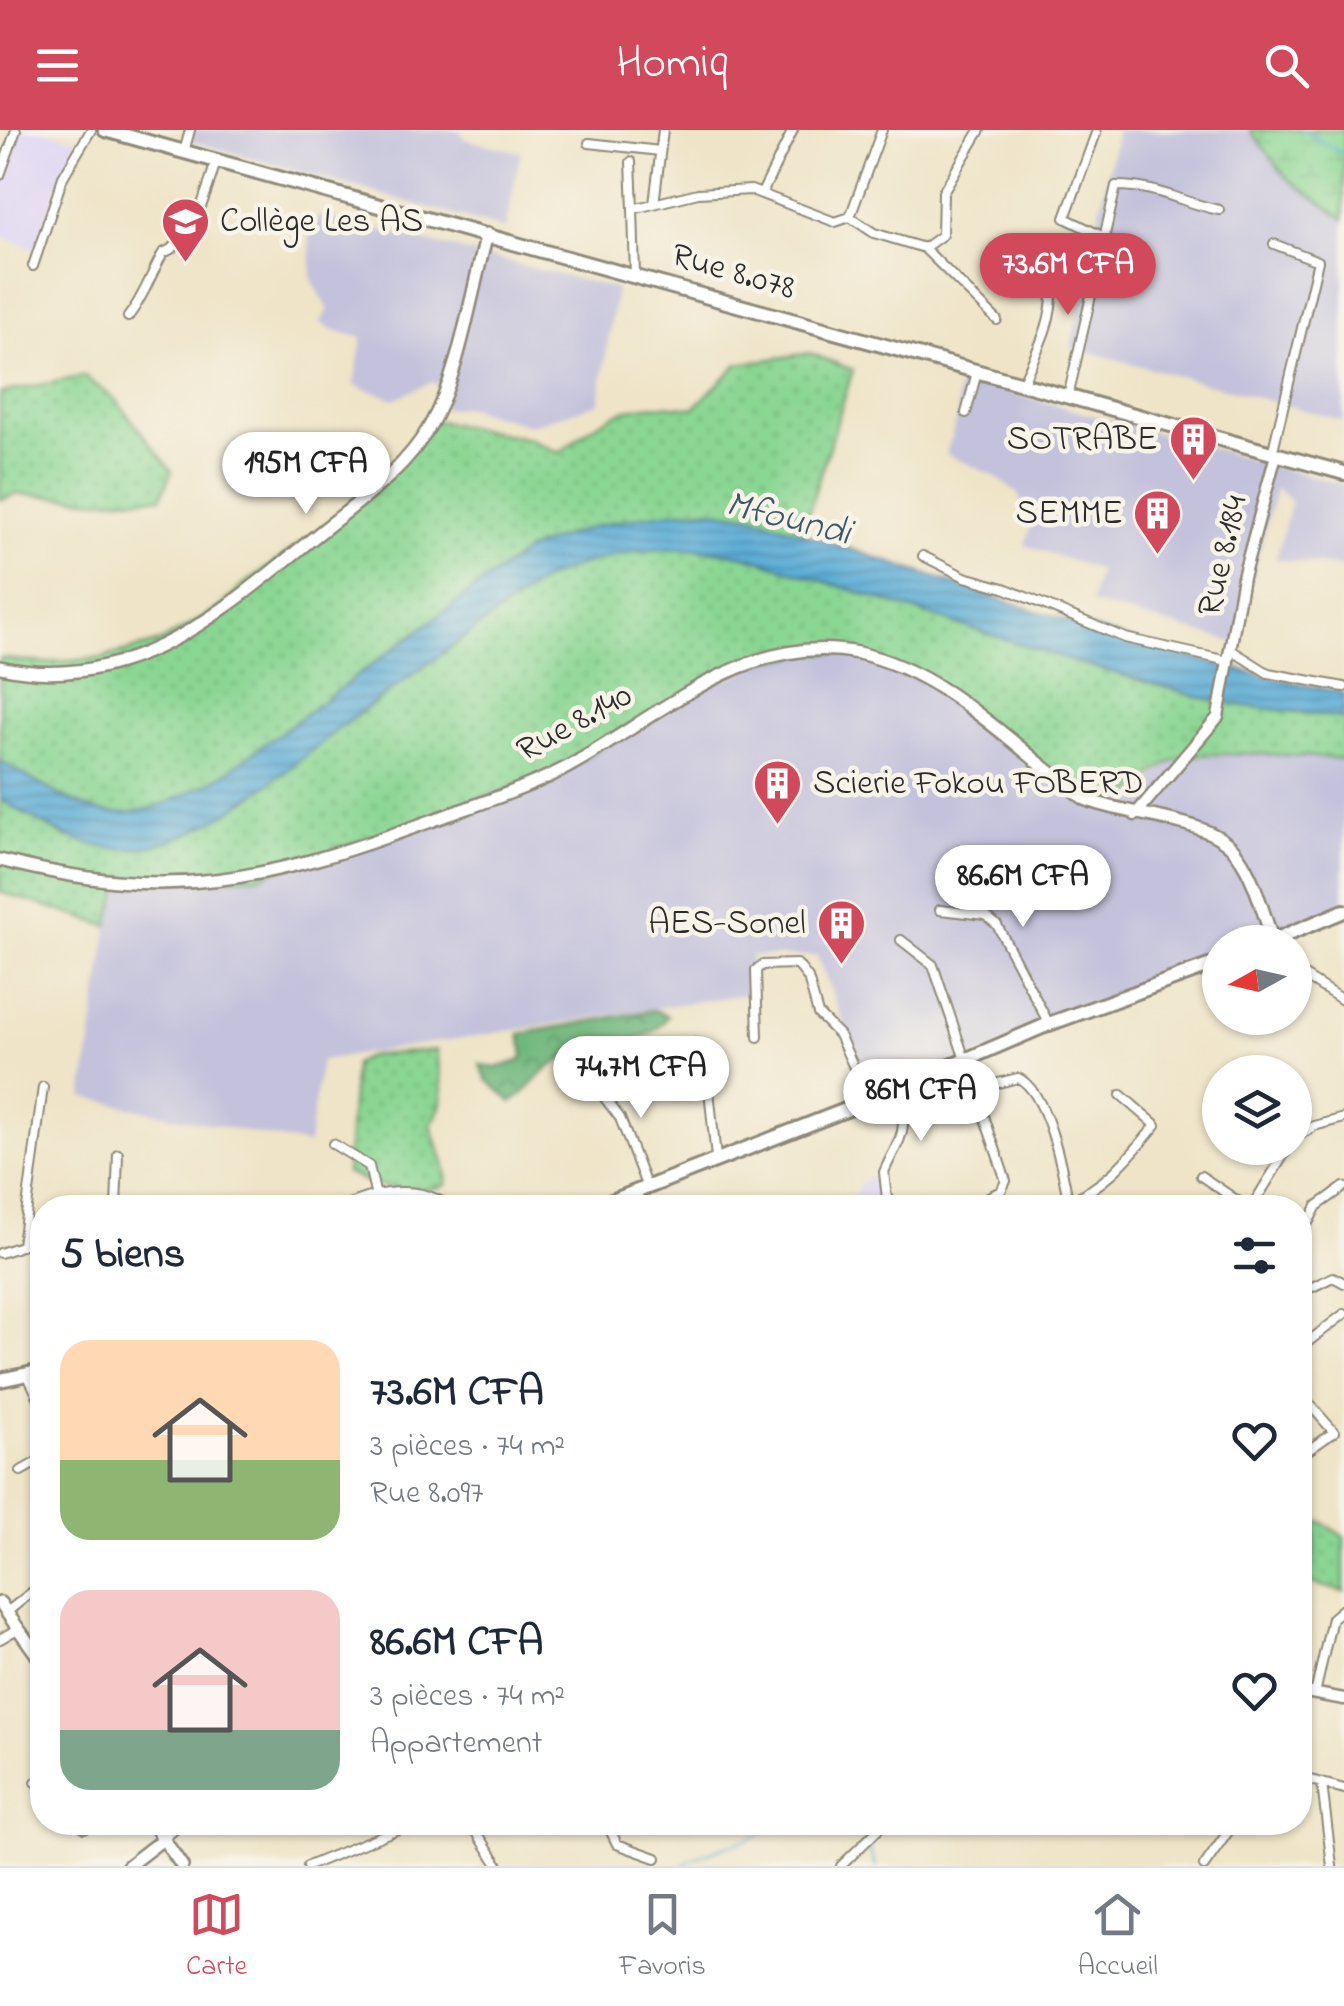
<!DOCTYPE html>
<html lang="fr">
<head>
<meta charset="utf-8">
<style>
  :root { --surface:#fff; --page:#f6f6f7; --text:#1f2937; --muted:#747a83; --line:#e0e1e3; --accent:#d1495b }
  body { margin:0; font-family:"Indie Flower",sans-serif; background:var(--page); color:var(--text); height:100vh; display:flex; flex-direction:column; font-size:38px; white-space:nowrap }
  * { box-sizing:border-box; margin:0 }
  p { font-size:32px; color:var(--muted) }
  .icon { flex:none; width:55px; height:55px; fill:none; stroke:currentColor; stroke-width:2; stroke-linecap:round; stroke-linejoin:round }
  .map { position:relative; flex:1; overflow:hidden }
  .details { position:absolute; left:30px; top:1065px; width:1282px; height:640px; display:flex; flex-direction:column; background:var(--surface); border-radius:40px; box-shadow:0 2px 8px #0004 }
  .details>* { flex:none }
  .needle { width:65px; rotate:262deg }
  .fabs { position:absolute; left:1202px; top:795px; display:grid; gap:20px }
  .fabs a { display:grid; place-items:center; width:110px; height:110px; border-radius:50%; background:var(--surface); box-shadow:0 2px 8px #0004; font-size:50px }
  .price { position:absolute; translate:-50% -85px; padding:0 22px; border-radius:35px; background:#fff; color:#222; font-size:32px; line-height:65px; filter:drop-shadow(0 2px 5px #0008) }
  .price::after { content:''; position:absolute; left:50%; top:60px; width:30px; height:22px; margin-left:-15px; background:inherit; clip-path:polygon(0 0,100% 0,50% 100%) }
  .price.current { background:var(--accent); color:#fff }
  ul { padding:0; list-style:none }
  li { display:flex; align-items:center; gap:30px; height:250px; padding:0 30px }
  li span { display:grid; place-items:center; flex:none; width:280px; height:200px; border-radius:30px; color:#555 }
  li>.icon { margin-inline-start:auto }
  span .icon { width:120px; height:120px; fill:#fffc; stroke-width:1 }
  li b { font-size:42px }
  h2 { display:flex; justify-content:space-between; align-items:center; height:120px; padding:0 30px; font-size:42px }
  header { display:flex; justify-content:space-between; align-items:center; height:130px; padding:0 30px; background:var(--accent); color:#fff; font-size:45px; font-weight:600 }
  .tab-bar { display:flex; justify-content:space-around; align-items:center; height:140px; border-top:2px solid var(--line); background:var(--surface); font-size:28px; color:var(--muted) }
  .tab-bar a { display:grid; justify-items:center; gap:5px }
  .tab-bar .current { color:var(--accent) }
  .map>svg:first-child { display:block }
</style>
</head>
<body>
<header><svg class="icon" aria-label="menu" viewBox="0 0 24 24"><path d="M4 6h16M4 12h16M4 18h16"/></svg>Homiq<svg class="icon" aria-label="search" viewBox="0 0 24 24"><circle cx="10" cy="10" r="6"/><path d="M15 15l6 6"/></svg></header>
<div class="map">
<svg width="1344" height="1736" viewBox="0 0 1344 1736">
  <defs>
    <pattern id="grass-dots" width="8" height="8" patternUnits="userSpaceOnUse" patternTransform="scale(2.5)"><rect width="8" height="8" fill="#8ad693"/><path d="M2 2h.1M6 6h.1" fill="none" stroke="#77b87f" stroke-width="1.8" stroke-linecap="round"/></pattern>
    <pattern id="forest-crowns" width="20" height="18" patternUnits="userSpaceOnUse" patternTransform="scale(2.5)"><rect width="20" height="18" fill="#6fb77d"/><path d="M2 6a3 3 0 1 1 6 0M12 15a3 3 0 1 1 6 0" fill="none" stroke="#5b9567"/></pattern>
    <pattern id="wetland-marsh" width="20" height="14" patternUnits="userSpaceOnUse" patternTransform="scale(2.5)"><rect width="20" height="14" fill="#8ad693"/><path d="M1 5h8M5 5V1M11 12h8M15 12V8" fill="none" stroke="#77b87f"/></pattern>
    <pattern id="water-rules" width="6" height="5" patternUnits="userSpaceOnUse" patternTransform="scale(2.5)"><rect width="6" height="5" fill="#5dadd7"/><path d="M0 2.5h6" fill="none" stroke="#4d8daf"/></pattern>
  </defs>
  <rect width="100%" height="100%" fill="#f7f3e8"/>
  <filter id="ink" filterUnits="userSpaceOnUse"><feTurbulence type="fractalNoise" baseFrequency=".01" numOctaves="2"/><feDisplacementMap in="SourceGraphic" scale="20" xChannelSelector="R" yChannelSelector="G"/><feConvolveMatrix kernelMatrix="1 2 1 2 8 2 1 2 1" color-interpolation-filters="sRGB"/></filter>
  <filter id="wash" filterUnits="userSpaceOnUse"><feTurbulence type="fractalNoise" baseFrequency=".0048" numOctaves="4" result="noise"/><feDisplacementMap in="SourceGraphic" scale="40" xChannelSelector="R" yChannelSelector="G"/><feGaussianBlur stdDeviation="2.25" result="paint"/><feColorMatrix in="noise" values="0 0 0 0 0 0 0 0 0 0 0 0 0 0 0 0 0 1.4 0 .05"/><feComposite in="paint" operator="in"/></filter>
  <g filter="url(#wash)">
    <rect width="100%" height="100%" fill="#efe4c7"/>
    <path fill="#ded5f5" d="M 23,0 L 44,0 L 82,11 L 58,54 L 34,119 L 0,106 L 0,58 Z
      M 873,1046 L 883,1077 L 851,1077 L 859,1055 Z"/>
    <path fill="#c3c1db" d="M 186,0 L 460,0 L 464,9 L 521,22 L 505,99 L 184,9 Z
      M 1117,0 L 1250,0 L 1286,47 L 1344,89 L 1344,291 L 1071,217 Z
      M 320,85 L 616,159 L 599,273 L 530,295 L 465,277 L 444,279 L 438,255 L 432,252 L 394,269 L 354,255 L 362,208 L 330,199 L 320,192 L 329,180 L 312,150 L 309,103 Z
      M 962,249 L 1344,355 L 1344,437 L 1276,429 L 1291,371 L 1276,358 L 1250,457 L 1241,514 L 1091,473 L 1098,440 L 1025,415 L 1032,394 L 1017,363 L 994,346 L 946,324 L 958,285 L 957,264 Z
      M 854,522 L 892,534 L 1134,665 L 1175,629 L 1233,624 L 1344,629 L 1344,774 L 1246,812 L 1220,812 L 1220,823 L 874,969 L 817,826 L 751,826 L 752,863 L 321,930 L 308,1015 L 83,967 L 108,796 L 121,753 L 657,579 L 775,527 Z"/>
    <path fill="url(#grass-dots)" stroke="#5a805f" stroke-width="2.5" d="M 810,223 L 853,240 L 802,403 C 705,370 619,381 526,421 L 223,645 C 115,704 102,691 0,631 L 0,528 L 43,533 L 102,528 L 161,512 L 221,477 L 242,456 L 372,361 L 433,290 L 530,309 L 559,323 C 609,283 629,269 694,278 L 738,234 Z
      M 84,246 L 116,270 L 172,341 L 161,367 L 100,370 L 17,364 L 0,370 L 0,263 Z
      M 647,417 L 708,418 L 749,427 L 1072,531 L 1222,573 L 1344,588 L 1344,629 C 1312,627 1197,617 1173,631 C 1129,655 1147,672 1085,669 L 937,555 L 854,522 L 815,523 L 744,534 L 561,640 L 260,746 L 121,753 L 108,796 L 0,762 L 0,669 L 67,708 L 240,671 L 543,450 L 591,429 Z
      M 436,920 C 440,949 450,968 431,994 C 436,1017 448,1031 446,1055 C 410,1066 379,1058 346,1043 L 354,934 L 369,926 Z
      M 1322,1392 L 1344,1407 L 1344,1462 L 1300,1450 L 1300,1436 L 1314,1426 L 1315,1404 L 1310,1393 Z"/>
    <path fill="url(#forest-crowns)" stroke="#4d7154" stroke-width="2.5" d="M 654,880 L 668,886 C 650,918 590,916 560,931 C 539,941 531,960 512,972 L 487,950 L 480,935 L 496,938 L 520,931 L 524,924 L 520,904 Z"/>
    <path fill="url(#wetland-marsh)" stroke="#5a805f" stroke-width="2.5" d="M 1250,0 L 1344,0 L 1344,89 L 1286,47 Z"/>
    <path fill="url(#water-rules)" stroke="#446c81" stroke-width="2.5" d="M 707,379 L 756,387 C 951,453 1142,522 1344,563 L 1344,588 L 1222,573 L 1072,531 L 749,427 C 675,410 612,420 543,450 C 482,495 420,539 358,584 C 298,629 216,708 140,718 C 87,725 44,695 0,669 L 0,631 C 102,691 115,704 223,645 L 526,421 C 587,395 642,383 707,379 Z"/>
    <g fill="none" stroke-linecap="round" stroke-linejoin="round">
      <path stroke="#5dadd7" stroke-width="2.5" d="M 1303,0 L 1344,25
        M 858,1692 L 876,1736
        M 683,1736 C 711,1715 752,1715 779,1692"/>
    </g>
  </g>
  <g filter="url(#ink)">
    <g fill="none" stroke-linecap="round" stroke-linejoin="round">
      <defs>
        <path id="minor" d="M 1096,3 L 1065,88 L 1106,108
          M 589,13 L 660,21
          M 184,22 L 190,0
          M 631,32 L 633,79
          M 0,45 L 16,0
          M 762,63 L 793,0
          M 654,74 L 663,0
          M 850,87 L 882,0
          M 924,118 L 942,105 L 943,62 L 980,0
          M 33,136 L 63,47 L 91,0
          M 635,146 L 633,79 L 698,63 L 751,60 L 835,92 L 850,87 L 874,103 L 924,118 L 997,190
          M 128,187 C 144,167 150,146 163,123 C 194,112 207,61 216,31
          M 1022,254 C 1037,221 1057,186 1051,149 L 1035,136
          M 1068,267 L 1116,56 C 1159,56 1179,72 1219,80
          M 966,283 L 977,242
          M 1272,324 L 1318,131 L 1274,114
          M 923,426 L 965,447 L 1004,458 L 1125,508 L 1228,531
          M 1231,520 L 1268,543 L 1344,557
          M 940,780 L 985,785 L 997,795 L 1049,894
          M 901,810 L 933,835 L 1006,1051 L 1001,1061 L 966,1078
          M 1295,840 L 1344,871
          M 758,907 L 756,840 L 762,835 L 797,834 L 808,848 L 818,884 L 839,905 L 857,944 L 850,977
          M 695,913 L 708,950 L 716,1028
          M 591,950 L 620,988 L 646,1055
          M 975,959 L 1018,948 C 1047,961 1063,1041 1068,1071 C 1104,1059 1132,1024 1156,995 L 1121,965
          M 1295,1008 L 1314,996 L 1344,988
          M 333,1014 L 369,1036 L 375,1062
          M 1201,1046 L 1248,1078
          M 116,1078 L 118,1024
          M 340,1078 C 375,1062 417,1052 451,1078
          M 888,1078 L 884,1042 C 899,1007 913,1001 893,961
          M 1251,1078 L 1288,1018
          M 1308,1093 L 1317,1076 L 1344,1057
          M 22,1115 L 43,957
          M 0,1123 L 42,1109
          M 1300,1163 L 1333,1147 L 1344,1153
          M 1300,1218 L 1344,1184
          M 27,1244 L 42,1275
          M 1300,1263 L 1334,1302 L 1300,1326
          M 21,1341 L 42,1329
          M 7,1482 L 42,1454
          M 0,1509 L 19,1498
          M 1315,1564 L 1332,1488 L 1344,1478
          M 1300,1647 L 1344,1659
          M 36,1652 L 42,1655
          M 1322,1654 L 1332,1736
          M 470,1692 L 499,1736
          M 606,1692 L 617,1714 L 656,1728
          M 1047,1696 L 1051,1692
          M 84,1698 L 94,1692
          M 163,1709 L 184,1692
          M 308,1736 L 415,1692
          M 841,1736 L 886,1692
          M 1204,1736 L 1235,1692"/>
        <path id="tertiary" d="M 1135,685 L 1218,587 L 1243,447 L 1276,325
          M 1300,1561 L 1344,1569"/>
        <path id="secondary" d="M 0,537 C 131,566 224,480 317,405 C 358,372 405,341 431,294 C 460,242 471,163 487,104
          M 0,730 C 170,774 267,751 428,692 C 472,676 520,661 562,640 C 652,593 745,500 858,523 C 947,542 1013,617 1085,669 C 1128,687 1212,687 1237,724 C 1255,748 1263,783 1273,811
          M 0,1473 L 42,1532
          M 152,1692 L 182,1736
          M 128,1736 L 163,1709"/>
        <path id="primary" d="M 1269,812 L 1344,781
          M 594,1078 L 874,969 L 1049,894 L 1220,832
          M 0,1250 L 42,1241"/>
        <path id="trunk" d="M 105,0 L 1344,343"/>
      </defs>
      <use href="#minor" stroke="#8d8879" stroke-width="12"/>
      <use href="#tertiary" stroke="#8d8879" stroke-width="15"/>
      <use href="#secondary" stroke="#8d8879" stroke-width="16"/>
      <use href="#primary" stroke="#8d8879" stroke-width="18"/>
      <use href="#trunk" stroke="#8d8879" stroke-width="18"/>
      <use href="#minor" stroke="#fff" stroke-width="8"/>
      <use href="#tertiary" stroke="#fff" stroke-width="10"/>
      <use href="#secondary" stroke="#fff" stroke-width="11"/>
      <use href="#primary" stroke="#fff" stroke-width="12"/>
      <use href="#trunk" stroke="#fff" stroke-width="12"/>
    </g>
  </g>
  <defs>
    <symbol id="school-pin" viewBox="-11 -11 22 30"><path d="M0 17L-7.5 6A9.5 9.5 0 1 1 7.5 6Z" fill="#d1495b" stroke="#f7f3e8"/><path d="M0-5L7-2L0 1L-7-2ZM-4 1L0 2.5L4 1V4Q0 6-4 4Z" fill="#fff"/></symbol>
    <symbol id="building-pin" viewBox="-11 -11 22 30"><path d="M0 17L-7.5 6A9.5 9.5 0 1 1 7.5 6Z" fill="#d1495b" stroke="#f7f3e8"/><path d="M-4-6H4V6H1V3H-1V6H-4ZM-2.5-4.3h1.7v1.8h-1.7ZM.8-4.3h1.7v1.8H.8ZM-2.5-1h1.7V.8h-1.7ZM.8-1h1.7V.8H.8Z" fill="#fff"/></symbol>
  </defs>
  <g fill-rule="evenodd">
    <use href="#school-pin" x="158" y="64" width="55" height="75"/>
    <use href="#building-pin" x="1166" y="282" width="55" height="75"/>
    <use href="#building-pin" x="1130" y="356" width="55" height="75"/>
    <use href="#building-pin" x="750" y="626" width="55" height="75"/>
    <use href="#building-pin" x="814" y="766" width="55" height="75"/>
  </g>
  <g text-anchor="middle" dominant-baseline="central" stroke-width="9" stroke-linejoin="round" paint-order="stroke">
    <g font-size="35" fill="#2b2b2b" stroke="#f7f3e8" text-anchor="end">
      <text x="220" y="92" text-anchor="start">Collège Les AS</text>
      <text x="1158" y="310">SOTRABE</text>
      <text x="1123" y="384">SEMME</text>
      <text x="813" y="654" text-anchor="start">Scierie Fokou FOBERD</text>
      <text x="806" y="794">AES-Sonel</text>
    </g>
    <g font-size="35" fill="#2b2b2b" stroke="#f7f3e8">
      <text transform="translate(733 143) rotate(16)">Rue 8.078</text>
      <text transform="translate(1224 426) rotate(-77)">Rue 8.184</text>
      <text transform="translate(575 594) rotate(-29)">Rue 8.140</text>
    </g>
    <g font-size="38" font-style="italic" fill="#3c5867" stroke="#f7f3e8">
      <text transform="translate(788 390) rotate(14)">Mfoundi</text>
    </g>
  </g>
</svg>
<div class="fabs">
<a><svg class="needle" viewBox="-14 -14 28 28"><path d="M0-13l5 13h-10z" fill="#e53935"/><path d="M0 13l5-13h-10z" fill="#747a83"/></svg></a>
<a><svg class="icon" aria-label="layers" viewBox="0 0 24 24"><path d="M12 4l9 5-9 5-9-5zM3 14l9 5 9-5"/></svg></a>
</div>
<b class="price current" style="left:1068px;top:188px">73.6M CFA</b>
<b class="price" style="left:306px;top:387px">195M CFA</b>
<b class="price" style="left:1023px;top:800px">86.6M CFA</b>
<b class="price" style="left:641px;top:991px">74.7M CFA</b>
<b class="price" style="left:921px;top:1014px">86M CFA</b>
<section class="details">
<h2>5 biens<svg class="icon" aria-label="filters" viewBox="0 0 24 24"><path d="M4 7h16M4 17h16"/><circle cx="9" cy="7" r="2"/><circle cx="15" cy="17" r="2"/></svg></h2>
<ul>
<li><span style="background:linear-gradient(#ffd9b3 60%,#8fb573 0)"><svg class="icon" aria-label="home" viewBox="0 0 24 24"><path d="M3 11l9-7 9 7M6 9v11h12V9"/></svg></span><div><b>73.6M CFA</b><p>3 pièces · 74 m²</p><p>Rue 8.097</p></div><svg class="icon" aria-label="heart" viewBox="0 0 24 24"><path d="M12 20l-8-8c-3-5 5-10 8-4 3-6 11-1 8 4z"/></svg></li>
<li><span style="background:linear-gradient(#f6c9c9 70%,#7fa58c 0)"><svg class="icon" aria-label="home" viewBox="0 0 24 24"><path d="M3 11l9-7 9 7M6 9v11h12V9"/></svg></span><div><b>86.6M CFA</b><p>3 pièces · 74 m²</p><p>Appartement</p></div><svg class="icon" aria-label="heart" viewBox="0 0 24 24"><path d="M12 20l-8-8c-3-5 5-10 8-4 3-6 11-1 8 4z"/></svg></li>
</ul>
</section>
</div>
<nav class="tab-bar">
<a class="current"><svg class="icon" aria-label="map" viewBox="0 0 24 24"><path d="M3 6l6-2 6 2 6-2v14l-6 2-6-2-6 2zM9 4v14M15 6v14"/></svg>Carte</a>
<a><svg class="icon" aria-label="saved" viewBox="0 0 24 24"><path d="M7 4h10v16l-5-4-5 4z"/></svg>Favoris</a>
<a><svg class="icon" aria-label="home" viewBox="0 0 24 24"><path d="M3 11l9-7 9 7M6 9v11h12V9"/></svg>Accueil</a>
</nav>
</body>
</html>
